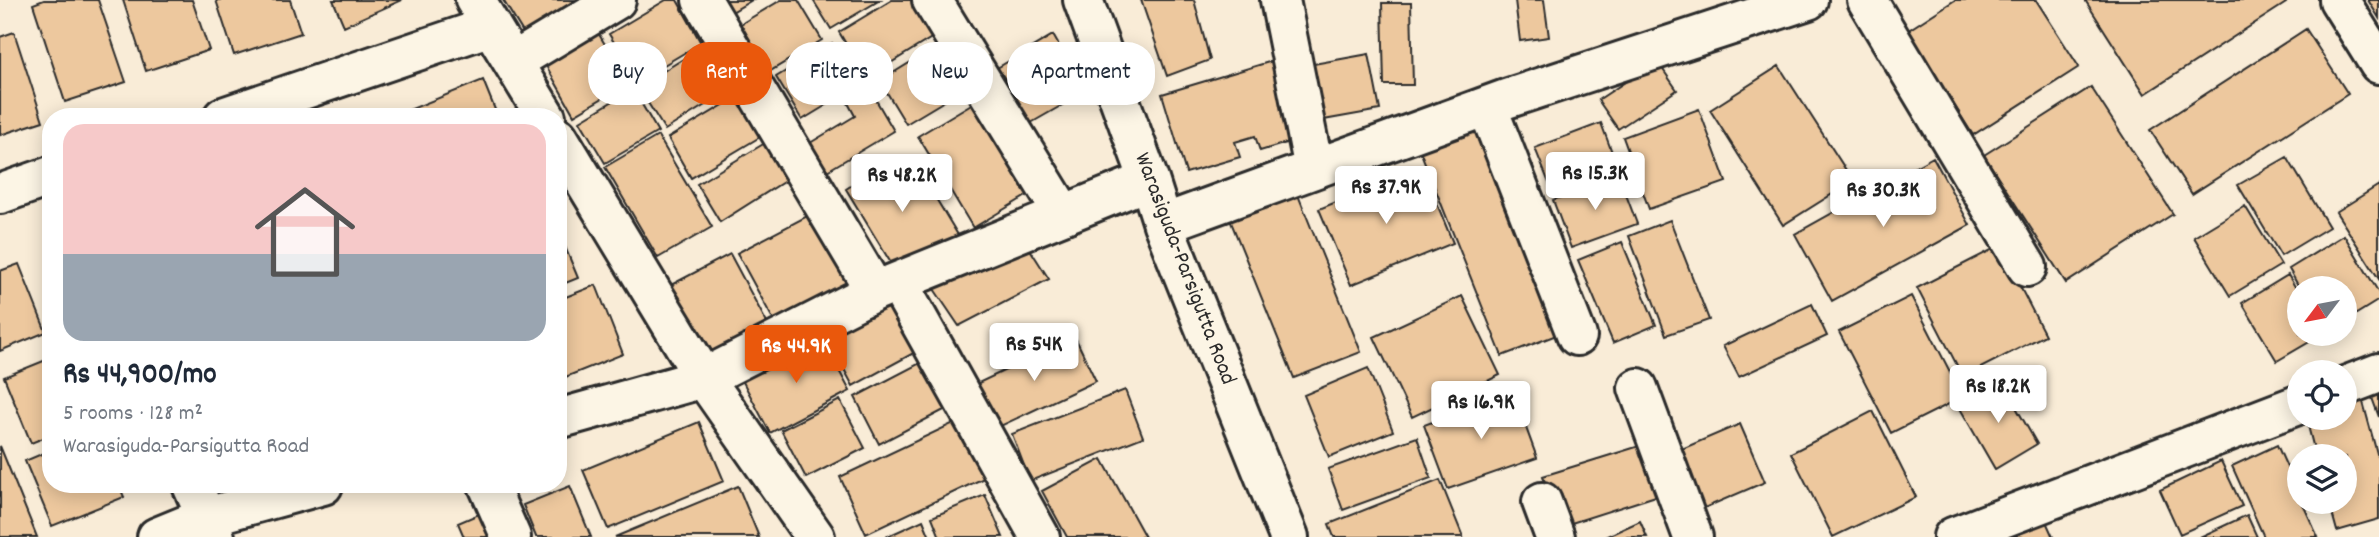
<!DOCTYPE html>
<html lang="en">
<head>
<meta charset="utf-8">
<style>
  :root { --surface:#fff; --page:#f2f2f3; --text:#1f2937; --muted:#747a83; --accent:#ea580c }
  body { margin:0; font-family:Dekko,sans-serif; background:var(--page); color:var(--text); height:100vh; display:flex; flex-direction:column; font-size:26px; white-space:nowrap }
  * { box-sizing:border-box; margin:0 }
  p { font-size:23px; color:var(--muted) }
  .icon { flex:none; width:38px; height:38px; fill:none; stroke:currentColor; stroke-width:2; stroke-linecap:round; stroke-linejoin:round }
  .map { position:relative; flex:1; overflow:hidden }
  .drawer { position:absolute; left:42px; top:108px; width:525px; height:385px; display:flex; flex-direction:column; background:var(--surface); border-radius:28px; box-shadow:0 4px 18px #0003 }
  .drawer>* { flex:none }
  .top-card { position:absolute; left:588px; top:42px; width:665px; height:63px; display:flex; gap:14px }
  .needle { width:46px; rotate:238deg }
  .buttons { position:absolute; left:2287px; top:276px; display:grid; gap:14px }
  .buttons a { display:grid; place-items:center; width:70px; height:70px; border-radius:50%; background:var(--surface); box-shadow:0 4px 18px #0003; font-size:35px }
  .price { position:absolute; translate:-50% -60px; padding:0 16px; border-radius:7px; background:#fff; color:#222; font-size:23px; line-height:46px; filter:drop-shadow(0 2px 4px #0008) }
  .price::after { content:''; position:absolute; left:50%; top:42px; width:21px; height:16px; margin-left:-10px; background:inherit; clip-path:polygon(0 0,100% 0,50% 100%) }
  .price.current { background:var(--accent); color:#fff }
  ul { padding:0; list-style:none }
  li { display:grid; align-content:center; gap:14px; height:371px; padding:0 21px }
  li span { display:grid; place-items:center; height:217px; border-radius:21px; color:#555 }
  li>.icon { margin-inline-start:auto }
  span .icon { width:126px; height:126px; fill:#fffc; stroke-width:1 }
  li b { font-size:30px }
  .tag { padding:0 24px; border-radius:28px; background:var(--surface); box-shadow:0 4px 18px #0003; font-size:24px; line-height:63px }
  .tag.current { background:var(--accent); color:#fff }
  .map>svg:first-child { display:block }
</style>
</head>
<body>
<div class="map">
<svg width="2379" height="537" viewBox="0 0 2379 537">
  <rect width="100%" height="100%" fill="#f9ecd7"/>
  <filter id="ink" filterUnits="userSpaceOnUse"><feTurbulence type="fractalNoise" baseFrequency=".0143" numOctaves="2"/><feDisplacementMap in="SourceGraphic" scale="14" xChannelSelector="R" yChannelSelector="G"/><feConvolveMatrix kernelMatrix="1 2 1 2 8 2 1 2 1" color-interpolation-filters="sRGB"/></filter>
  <g filter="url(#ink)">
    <path fill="#edc89e" stroke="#2b2b2b" stroke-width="2" d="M 44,0 L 98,0 L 126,82 L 65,102 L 33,4 Z
      M 123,0 L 192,0 L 209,50 L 146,71 Z
      M 216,0 L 290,0 L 301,33 L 234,55 Z
      M 333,0 L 402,0 L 344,26 Z
      M 503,0 L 579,0 L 524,34 Z
      M 666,0 L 677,0 L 701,43 L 637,81 L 609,34 Z
      M 716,0 L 752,0 L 725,16 Z
      M 781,0 L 798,0 L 822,40 L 762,76 L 734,28 Z
      M 813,0 L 880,0 L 831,29 Z
      M 892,0 L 917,0 L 938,34 L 866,78 L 839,32 Z
      M 1141,0 L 1194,0 L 1210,60 L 1167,76 Z
      M 1515,0 L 1544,0 L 1549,37 L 1520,41 Z
      M 1955,0 L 2036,0 L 2079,67 L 1973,135 L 1907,31 Z
      M 2085,0 L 2284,0 L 2286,3 L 2145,94 Z
      M 2368,0 L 2379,0 L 2379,18 Z
      M 1382,3 L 1411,3 L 1413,85 L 1384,85 Z
      M 2306,29 L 2348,94 L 2192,194 L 2150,130 Z
      M 597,31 L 628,83 L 574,115 L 544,62 Z
      M 14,32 L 43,121 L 0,135 L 0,37 Z
      M 1053,35 L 1085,92 L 1024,127 L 992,71 Z
      M 945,41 L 971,85 L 906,124 L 880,81 Z
      M 832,43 L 858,86 L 802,120 L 776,77 Z
      M 704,46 L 731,89 L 665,130 L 638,87 Z
      M 1369,54 L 1380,110 L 1318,121 L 1308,65 Z
      M 1279,59 L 1303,138 L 1260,151 L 1255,136 L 1235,142 L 1240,157 L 1186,173 L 1162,94 Z
      M 1657,61 L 1677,90 L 1618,129 L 1598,100 Z
      M 1779,66 L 1853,181 L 1783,225 L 1710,110 Z
      M 483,80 L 498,117 L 395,117 L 394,116 Z
      M 2091,87 L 2173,214 L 2066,283 L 1984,155 Z
      M 869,88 L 894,131 L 827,171 L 810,143 L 855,116 L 847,101 Z
      M 633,89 L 658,132 L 605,163 L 580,121 Z
      M 737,97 L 760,137 L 691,178 L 668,138 Z
      M 978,100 L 1033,192 L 973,228 L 918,136 Z
      M 1699,109 L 1726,182 L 1649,209 L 1623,137 Z
      M 1484,123 L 1567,331 L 1502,356 L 1419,148 Z
      M 1601,123 L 1616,163 L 1551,188 L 1535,148 Z
      M 658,136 L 712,227 L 658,258 L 605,167 Z
      M 765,143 L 788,179 L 720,222 L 697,184 Z
      M 1933,157 L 1970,225 L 1832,301 L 1795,234 Z
      M 2287,157 L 2329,227 L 2281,256 L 2238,185 Z
      M 914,162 L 958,235 L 897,273 L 846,189 L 885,164 L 892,175 Z
      M 1422,167 L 1453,243 L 1351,285 L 1319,209 Z
      M 1619,176 L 1637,224 L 1571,248 L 1553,200 Z
      M 2379,185 L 2379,279 L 2336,212 Z
      M 1296,190 L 1361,352 L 1294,378 L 1229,217 Z
      M 2245,206 L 2281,265 L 2230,296 L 2194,237 Z
      M 811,214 L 848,282 L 774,321 L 737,253 Z
      M 1670,220 L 1709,320 L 1666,335 L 1629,236 Z
      M 558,230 L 578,278 L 558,286 Z
      M 2344,235 L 2379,293 L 2379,300 L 2345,321 L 2345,289 L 2300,289 L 2289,269 Z
      M 1622,242 L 1656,325 L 1613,343 L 1578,260 Z
      M 1026,243 L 1049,279 L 959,326 L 934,289 Z
      M 1999,246 L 2045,335 L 1963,377 L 1917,288 Z
      M 730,254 L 767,323 L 706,356 L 669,286 Z
      M 19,264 L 46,332 L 0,351 L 0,271 Z
      M 2288,275 L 2300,295 L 2300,334 L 2323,334 L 2277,361 L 2242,303 Z
      M 596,285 L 623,354 L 558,380 L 558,300 Z
      M 892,295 L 921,349 L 853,386 L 824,332 Z
      M 1462,296 L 1500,375 L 1412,417 L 1374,337 Z
      M 1911,296 L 1963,397 L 1891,433 L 1839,332 Z
      M 1812,304 L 1827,336 L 1739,377 L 1723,346 Z
      M 821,337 L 850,391 L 770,433 L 742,380 Z
      M 1075,337 L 1096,381 L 992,430 L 972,386 Z
      M 51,358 L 51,435 L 31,443 L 4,377 Z
      M 922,362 L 946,409 L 879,444 L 855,397 Z
      M 1368,368 L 1393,431 L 1329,457 L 1304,395 Z
      M 2001,381 L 2037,444 L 1995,469 L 1958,405 Z
      M 1125,390 L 1143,437 L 1030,481 L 1012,434 Z
      M 2360,391 L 2379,461 L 2379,519 L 2337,531 L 2329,502 L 2345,502 L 2345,457 L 2316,457 L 2306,418 L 2345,418 L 2345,396 Z
      M 1513,392 L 1537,458 L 1448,489 L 1424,425 Z
      M 2379,392 L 2379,417 L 2371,395 Z
      M 840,400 L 865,448 L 806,478 L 781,430 Z
      M 1873,411 L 1916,497 L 1833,537 L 1791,453 Z
      M 958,421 L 984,478 L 866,534 L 840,477 Z
      M 699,422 L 724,481 L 608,529 L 583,470 Z
      M 1740,424 L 1765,482 L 1702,509 L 1677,451 Z
      M 1417,437 L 1431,478 L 1343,510 L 1328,469 Z
      M 1646,444 L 1662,494 L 1559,527 L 1543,476 Z
      M 2277,445 L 2300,496 L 2300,502 L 2302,502 L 2318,537 L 2264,537 L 2232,466 Z
      M 0,446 L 37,537 L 0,537 Z
      M 51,450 L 51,485 L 119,485 L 124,497 L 52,526 L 25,461 Z
      M 1102,459 L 1145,537 L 1067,537 L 1042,491 Z
      M 2221,461 L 2242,506 L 2180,534 L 2160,490 Z
      M 1440,480 L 1463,537 L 1334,537 L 1329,524 Z
      M 570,486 L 591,537 L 536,537 L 523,505 Z
      M 738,486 L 759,537 L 615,537 Z
      M 985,495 L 1003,537 L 940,537 L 932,517 Z
      M 493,508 L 506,537 L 464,537 L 458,523 Z
      M 2247,515 L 2257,537 L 2200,537 Z
      M 2044,517 L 2053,537 L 2001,537 Z
      M 923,520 L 930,537 L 886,537 Z
      M 1640,521 L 1647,537 L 1605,537 Z"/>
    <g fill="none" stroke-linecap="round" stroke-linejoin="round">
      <defs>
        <path id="minor" d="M 475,0 L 546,117
          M 702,0 L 875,291
          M 932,0 L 1063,214
          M 1083,0 L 1149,180 L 1163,224 L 1289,537
          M 1280,0 L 1314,169
          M 1867,0 L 2027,267
          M 2339,0 L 2379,64
          M 513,62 L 616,0
          M 1487,106 L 1577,336
          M 223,117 L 491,26
          M 558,137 L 704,378 L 815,537
          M 0,194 L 51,176
          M 1163,224 L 1506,99 L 1808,0
          M 898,283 L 1040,537
          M 2345,386 L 2379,373
          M 1638,388 L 1693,537
          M 558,419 L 704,378 L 875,291 L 1149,180
          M 192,485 L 215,537
          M 488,485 L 511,537
          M 1542,502 L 1555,537
          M 157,537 L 206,517 L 323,485
          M 1953,537 L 2300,404"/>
      </defs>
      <use href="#minor" stroke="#2b2b2b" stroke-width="44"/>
      <use href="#minor" stroke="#fcf5e5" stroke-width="38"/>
    </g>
  </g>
  <g text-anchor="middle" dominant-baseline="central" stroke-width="7" stroke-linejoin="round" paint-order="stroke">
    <g font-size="23" fill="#2b2b2b" stroke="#fcf5e5">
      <text transform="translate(1184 269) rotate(69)">Warasiguda-Parsigutta Road</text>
    </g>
  </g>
</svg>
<div class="buttons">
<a><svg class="needle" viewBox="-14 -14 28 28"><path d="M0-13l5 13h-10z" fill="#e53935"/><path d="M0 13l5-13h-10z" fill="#747a83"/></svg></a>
<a><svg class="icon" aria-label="locate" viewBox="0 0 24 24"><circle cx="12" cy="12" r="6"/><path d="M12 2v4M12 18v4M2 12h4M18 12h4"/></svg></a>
<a><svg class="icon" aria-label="layers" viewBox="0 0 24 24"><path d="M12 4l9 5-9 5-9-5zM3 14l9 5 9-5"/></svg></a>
</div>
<b class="price" style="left:1595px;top:212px">Rs 15.3K</b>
<b class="price" style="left:902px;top:214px">Rs 48.2K</b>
<b class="price" style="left:1386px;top:226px">Rs 37.9K</b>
<b class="price" style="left:1883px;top:229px">Rs 30.3K</b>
<b class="price" style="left:1034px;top:383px">Rs 54K</b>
<b class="price current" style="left:796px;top:385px">Rs 44.9K</b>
<b class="price" style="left:1998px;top:425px">Rs 18.2K</b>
<b class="price" style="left:1481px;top:441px">Rs 16.9K</b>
<div class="top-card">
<a class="tag">Buy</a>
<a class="tag current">Rent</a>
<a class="tag">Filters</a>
<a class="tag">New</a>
<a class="tag">Apartment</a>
</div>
<section class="drawer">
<ul>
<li><span style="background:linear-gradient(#f6c9c9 60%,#9aa5b1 0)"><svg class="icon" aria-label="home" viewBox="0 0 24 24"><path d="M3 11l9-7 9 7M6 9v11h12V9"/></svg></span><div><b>Rs 44,900/mo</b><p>5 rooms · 128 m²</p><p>Warasiguda-Parsigutta Road</p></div></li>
</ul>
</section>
</div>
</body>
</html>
